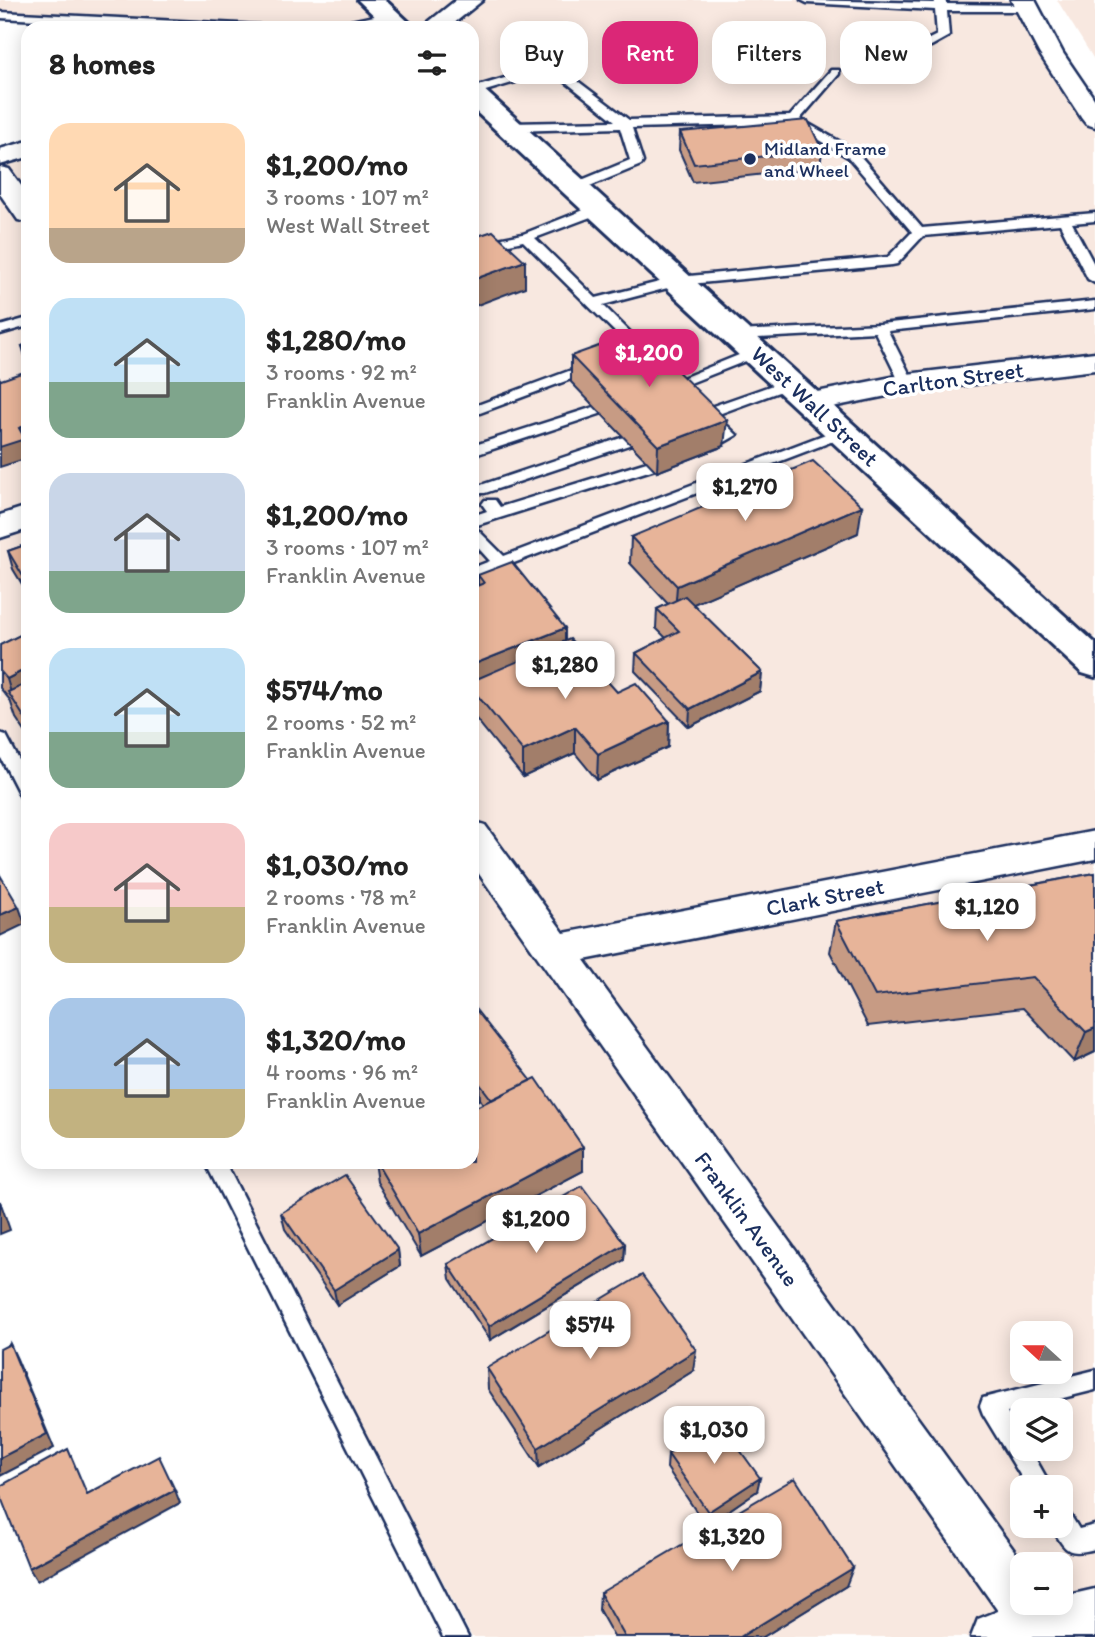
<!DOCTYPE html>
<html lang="en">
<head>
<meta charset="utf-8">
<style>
  :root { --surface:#fff; --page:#f6f6f6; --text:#222; --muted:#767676; --accent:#db2777 }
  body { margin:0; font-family:Itim,sans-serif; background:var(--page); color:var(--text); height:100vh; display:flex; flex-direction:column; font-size:26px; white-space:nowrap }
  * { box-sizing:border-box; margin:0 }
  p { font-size:23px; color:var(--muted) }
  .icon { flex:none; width:38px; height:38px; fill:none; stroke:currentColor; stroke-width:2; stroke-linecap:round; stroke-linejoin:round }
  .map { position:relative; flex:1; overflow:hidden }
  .sheet { position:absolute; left:21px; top:21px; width:458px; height:1148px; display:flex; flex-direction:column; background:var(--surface); border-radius:21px; box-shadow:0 4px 18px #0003 }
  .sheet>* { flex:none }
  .guide { position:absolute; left:500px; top:21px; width:488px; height:63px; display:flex; gap:14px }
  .needle { width:46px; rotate:291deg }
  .buttons { position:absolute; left:1010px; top:1321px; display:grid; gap:14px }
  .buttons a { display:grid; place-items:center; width:63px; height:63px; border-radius:14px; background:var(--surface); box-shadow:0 4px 18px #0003; font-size:35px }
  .price { position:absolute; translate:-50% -60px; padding:0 16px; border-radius:14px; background:#fff; color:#222; font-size:23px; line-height:46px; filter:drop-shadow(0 2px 4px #0008) }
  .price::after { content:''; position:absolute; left:50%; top:42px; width:21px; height:16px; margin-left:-10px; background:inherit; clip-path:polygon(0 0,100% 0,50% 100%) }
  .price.current { background:var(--accent); color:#fff }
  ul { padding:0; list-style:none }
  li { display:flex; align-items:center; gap:21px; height:175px; padding:0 28px }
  li span { display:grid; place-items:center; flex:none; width:196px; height:140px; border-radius:21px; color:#555 }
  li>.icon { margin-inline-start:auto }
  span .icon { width:84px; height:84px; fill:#fffc; stroke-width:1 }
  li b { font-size:30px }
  h2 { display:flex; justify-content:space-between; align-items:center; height:84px; padding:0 28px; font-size:30px }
  .pill { padding:0 24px; border-radius:21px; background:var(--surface); box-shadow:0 4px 18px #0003; font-size:24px; line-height:63px }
  .pill.current { background:var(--accent); color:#fff }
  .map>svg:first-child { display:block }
</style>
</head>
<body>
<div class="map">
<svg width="1095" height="1637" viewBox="0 0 1095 1637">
  <rect width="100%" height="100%" fill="#fff"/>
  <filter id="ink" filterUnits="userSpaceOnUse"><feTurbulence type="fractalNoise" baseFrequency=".0143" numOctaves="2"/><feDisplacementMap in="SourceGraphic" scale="14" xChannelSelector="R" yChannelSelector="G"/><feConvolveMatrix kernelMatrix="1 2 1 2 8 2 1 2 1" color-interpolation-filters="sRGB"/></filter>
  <g filter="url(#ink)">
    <path fill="#f8e8e0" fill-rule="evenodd" d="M 0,0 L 1025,0 L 1095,119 L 1095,1592 L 1061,1598 L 1060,1564 L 1022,1564 L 1022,1603 L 985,1637 L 472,1637 L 224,1162 L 472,1162 L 472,28 L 234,28 L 0,16 ZM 1022,1334 L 1060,1334 L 1060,1372 L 1022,1372 ZM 1022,1410 L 1060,1410 L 1060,1449 L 1022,1449 ZM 1022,1488 L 1060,1488 L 1060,1526 L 1022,1526 Z
      M 1057,0 L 1095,0 L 1095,61 Z
      M 28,150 L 28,787 L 0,734 L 0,158 Z"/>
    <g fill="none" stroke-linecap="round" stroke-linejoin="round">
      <defs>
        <path id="lane" d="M 801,0 L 935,3 L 934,0 L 946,0 L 946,4 L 1028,5 L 1034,8 L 1028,11 L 947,11 L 949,36 L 931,46 L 858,43 L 852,40 L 858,37 L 929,39 L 937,35 L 935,10 L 807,3 Z
          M 0,12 L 259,25 L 265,28 L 191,28 L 0,18 Z
          M 388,13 L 394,16 L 392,18 L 343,28 L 319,28 Z
          M 554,63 L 629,120 L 790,116 L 831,70 L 839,70 L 839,74 L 800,119 L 856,151 L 922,228 L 1095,213 L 1095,221 L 1072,223 L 1095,266 L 1095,283 L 1088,279 L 1060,224 L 923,236 L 897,264 L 892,265 L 679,285 L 603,305 L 646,348 L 639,352 L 634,351 L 523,241 L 472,252 L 472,244 L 523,234 L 594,206 L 604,206 L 604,212 L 535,238 L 596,298 L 679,277 L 888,257 L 912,232 L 848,157 L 791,124 L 632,128 L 643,162 L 641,165 L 580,190 L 572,190 L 572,184 L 630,160 L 620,128 L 510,131 L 504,127 L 510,123 L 615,121 L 552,71 L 472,95 L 472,88 Z
          M 1095,301 L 1095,309 L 888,331 L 914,383 L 907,387 L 900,383 L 875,332 L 738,339 L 731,335 L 738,331 L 880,324 Z
          M 28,318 L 28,326 L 0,334 L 0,326 Z
          M 756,348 L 761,349 L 761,355 L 670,391 L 660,391 L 658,388 Z
          M 593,362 L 598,363 L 598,369 L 472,416 L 472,407 Z
          M 790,379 L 797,383 L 795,386 L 716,415 L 737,435 L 723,443 L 713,443 L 711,440 L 720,434 L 704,419 L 698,421 L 691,416 L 693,413 Z
          M 619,399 L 626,403 L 624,406 L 472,456 L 472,446 Z
          M 844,427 L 849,429 L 851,432 L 849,435 L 472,579 L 472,568 L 490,561 L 472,541 L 472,516 L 487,511 L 482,504 L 485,500 L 495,500 L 500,507 L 650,461 L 657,466 L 655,469 L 474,526 L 504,556 Z
          M 627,436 L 632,438 L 634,441 L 632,444 L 485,493 L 475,493 L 473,490 L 475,487 Z
          M 0,733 L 6,735 L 28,777 L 28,801 L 22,799 L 0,756 Z
          M 205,1162 L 225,1162 L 468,1637 L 443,1637 Z
          M 1095,1370 L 1095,1390 L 1007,1412 L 1022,1436 L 1022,1449 L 1030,1449 L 1052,1488 L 1028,1488 L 983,1414 L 980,1406 L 983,1398 Z
          M 1060,1508 L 1068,1511 L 1079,1529 L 1095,1525 L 1095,1549 C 1066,1556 1066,1551 1051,1526 L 1060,1526 Z"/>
        <path id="street" d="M 456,0 L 483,0 L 448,28 L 421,28 Z
          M 1011,0 L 1035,0 L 1063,53 L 1095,100 L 1095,127 L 1086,124 L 1082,119 L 1039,53 Z
          M 28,141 L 28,157 L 0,165 L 0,149 Z
          M 0,167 L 9,169 L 28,195 L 28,222 L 18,220 L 0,194 Z
          M 1095,352 L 1095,370 L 907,392 L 812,411 L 801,409 L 797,402 L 801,395 L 812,393 L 907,374 Z
          M 28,506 L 28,529 L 0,538 L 0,515 Z
          M 472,821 L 485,825 L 564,933 L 1095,831 L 1095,859 L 584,960 L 1024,1564 L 1022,1564 L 1022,1603 L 1060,1603 L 1060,1597 L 1095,1589 L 1095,1637 L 971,1637 L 978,1619 L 998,1611 L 472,864 Z"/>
        <path id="primary" d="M 358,0 L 385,0 L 415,28 L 387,28 Z
          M 472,85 L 481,87 L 1095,643 L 1095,677 L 1082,673 L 472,108 Z"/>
      </defs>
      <use href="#lane" stroke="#1b2f5e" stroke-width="5"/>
      <use href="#street" stroke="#1b2f5e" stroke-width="5"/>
      <use href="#primary" stroke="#1b2f5e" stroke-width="6"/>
      <use href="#lane" fill="#fff" fill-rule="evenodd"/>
      <use href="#street" fill="#fff" fill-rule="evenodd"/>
      <use href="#primary" fill="#fff" fill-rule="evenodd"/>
    </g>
    <path fill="#c79b84" stroke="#1b2f5e" stroke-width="2" d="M 680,132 L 822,150 L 820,168 L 693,182 L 679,150 Z
      M 28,344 L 28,367 L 22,346 Z
      M 571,356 L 724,446 L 657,472 L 571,382 Z
      M 858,533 L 693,604 L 762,672 L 760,691 L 689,727 L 635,671 L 636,653 L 666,638 L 656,628 L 657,609 L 668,604 L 630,563 L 631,537 Z
      M 28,544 L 28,594 L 13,569 L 8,551 Z
      M 478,575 L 565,641 L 617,692 L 669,721 L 668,747 L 597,780 L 575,753 L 523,777 L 472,714 L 472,588 L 478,585 Z
      M 28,631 L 28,736 L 16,718 L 10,700 L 0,688 L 0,645 Z
      M 1095,873 L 1095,1052 L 1074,1062 L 1023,1008 L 868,1026 L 830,952 L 836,921 Z
      M 472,1007 L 583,1171 L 421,1256 L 377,1182 L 374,1162 L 472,1162 L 483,1104 L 480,1099 L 472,1104 Z
      M 281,1213 L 398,1250 L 400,1266 L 337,1305 L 285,1229 Z
      M 625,1244 L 624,1260 L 490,1340 L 450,1279 L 448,1264 Z
      M 487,1368 L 693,1371 L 539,1467 L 488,1389 Z
      M 668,1454 L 757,1491 L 706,1526 L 667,1468 Z
      M 846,1586 L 763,1637 L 614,1637 L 599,1610 L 600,1593 Z"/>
    <path fill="#a27e6b" stroke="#1b2f5e" stroke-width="2" d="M 525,261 L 525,287 L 472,307 L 472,280 Z
      M 727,420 L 724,446 L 657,472 L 658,446 Z
      M 28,425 L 28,445 L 27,446 L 28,458 L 0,467 L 0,447 L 19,428 Z
      M 862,506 L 858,533 L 675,612 L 677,586 Z
      M 565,628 L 565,654 L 472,689 L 472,665 Z
      M 28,668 L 28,698 L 13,700 L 7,679 Z
      M 762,672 L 760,691 L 689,727 L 690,709 Z
      M 669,721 L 668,747 L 597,780 L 598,754 Z
      M 575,727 L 575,753 L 523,777 L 523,751 Z
      M 19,907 L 25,924 L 0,936 L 0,915 Z
      M 1095,1028 L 1095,1052 L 1074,1062 L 1086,1032 Z
      M 479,1083 L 480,1099 L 472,1104 L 472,1087 Z
      M 583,1147 L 583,1171 L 421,1256 L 418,1234 Z
      M 0,1201 L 10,1230 L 0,1234 Z
      M 625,1244 L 624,1260 L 490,1340 L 489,1326 Z
      M 398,1250 L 400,1266 L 337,1305 L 334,1290 Z
      M 10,1344 L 17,1359 L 54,1448 L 0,1476 L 0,1458 Z
      M 696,1350 L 693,1371 L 539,1467 L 538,1448 Z
      M 760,1478 L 757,1491 L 706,1526 L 708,1512 Z
      M 175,1490 L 180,1503 L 37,1581 L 29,1568 Z
      M 853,1568 L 846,1586 L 763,1637 L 740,1637 Z"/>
    <path fill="#e7b499" stroke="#1b2f5e" stroke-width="2" d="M 808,120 L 822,150 L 694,164 L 680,132 Z
      M 493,231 L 525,261 L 472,280 L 472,238 Z
      M 638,332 L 727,420 L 658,446 L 571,356 Z
      M 28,344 L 28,357 L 22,346 Z
      M 21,373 L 28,385 L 28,425 L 19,428 L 25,439 L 0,447 L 0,379 L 1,380 Z
      M 813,461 L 862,506 L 677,586 L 631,537 Z
      M 28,544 L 28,582 L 27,583 L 8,551 Z
      M 512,562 L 565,628 L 472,665 L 472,588 L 484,583 L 478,575 Z
      M 685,596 L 762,672 L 690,709 L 636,653 L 679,631 L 657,609 Z
      M 28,631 L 28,668 L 7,679 L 0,671 L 0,645 Z
      M 570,639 L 617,692 L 636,683 L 669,721 L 598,754 L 575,727 L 523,751 L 472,689 L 472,681 Z
      M 28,683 L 28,723 L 8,692 Z
      M 1095,873 L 1095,1028 L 1086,1032 L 1033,977 L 875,996 L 836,921 Z
      M 0,875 L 19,907 L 0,915 Z
      M 473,1006 L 531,1080 L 492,1100 L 479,1083 L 472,1087 Z
      M 536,1078 L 583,1147 L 418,1234 L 376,1162 L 472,1162 L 472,1109 Z
      M 345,1175 L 398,1250 L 334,1290 L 281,1213 Z
      M 582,1186 L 625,1244 L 489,1326 L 448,1264 Z
      M 642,1275 L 696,1350 L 538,1448 L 487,1368 Z
      M 10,1344 L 47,1434 L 0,1458 L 0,1349 Z
      M 719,1421 L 760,1478 L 708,1512 L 668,1454 Z
      M 68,1449 L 87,1494 L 159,1456 L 175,1490 L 29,1568 L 0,1495 L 0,1486 Z
      M 795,1478 L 853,1568 L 740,1637 L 625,1637 L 600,1593 Z"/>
  </g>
  <circle fill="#1b2f5e" stroke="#fff" stroke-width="2.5" cx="750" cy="159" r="7"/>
  <g text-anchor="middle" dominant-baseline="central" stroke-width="7" stroke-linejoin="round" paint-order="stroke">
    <g font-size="19" fill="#1b2f5e" stroke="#fff" text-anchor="start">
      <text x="764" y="148">Midland Frame<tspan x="764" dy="22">and Wheel</tspan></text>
    </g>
    <g font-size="23" fill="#1b2f5e" stroke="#fff">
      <text transform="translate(953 379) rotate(-8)">Carlton Street</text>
      <text transform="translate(815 406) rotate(43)">West Wall Street</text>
      <text transform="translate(825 897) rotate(-11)">Clark Street</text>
      <text transform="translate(747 1219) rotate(54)">Franklin Avenue</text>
    </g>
  </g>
</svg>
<div class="buttons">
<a><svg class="needle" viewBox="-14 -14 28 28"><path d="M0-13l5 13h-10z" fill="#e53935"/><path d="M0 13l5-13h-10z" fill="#767676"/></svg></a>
<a><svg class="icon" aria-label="layers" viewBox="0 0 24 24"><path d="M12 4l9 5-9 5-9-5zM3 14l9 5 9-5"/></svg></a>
<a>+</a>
<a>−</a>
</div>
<b class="price current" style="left:649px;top:389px">$1,200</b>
<b class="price" style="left:745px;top:523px">$1,270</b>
<b class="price" style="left:565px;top:701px">$1,280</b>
<b class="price" style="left:987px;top:943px">$1,120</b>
<b class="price" style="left:536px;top:1255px">$1,200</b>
<b class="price" style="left:590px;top:1361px">$574</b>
<b class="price" style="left:714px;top:1466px">$1,030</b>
<b class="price" style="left:732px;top:1573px">$1,320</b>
<div class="guide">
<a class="pill">Buy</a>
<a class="pill current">Rent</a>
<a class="pill">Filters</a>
<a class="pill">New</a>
</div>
<section class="sheet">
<h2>8 homes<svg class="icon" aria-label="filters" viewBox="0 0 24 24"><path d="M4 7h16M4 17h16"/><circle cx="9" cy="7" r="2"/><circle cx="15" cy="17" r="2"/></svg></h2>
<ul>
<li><span style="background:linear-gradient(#ffd9b3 75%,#b9a48a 0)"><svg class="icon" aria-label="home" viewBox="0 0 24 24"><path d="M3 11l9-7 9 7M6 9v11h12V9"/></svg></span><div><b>$1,200/mo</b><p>3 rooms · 107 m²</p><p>West Wall Street</p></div></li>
<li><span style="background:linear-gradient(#bfe0f5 60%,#7fa58c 0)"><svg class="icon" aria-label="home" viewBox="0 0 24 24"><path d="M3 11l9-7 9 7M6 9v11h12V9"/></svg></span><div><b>$1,280/mo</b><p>3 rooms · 92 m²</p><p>Franklin Avenue</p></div></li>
<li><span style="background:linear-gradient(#c9d6e8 70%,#7fa58c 0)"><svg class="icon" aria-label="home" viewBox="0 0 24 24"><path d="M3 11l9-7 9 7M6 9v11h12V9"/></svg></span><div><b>$1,200/mo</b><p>3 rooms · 107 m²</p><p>Franklin Avenue</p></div></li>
<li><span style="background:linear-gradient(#bfe0f5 60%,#7fa58c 0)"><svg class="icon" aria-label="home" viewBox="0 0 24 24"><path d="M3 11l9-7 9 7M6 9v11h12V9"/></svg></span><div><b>$574/mo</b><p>2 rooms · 52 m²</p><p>Franklin Avenue</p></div></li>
<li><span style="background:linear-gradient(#f6c9c9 60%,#c2b280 0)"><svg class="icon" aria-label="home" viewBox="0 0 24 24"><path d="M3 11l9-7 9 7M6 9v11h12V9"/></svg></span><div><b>$1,030/mo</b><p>2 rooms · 78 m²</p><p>Franklin Avenue</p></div></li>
<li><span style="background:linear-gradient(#a9c7e8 65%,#c2b280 0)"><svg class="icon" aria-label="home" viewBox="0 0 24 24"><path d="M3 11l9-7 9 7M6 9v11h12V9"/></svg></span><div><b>$1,320/mo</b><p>4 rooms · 96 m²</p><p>Franklin Avenue</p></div></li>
</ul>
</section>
</div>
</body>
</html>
